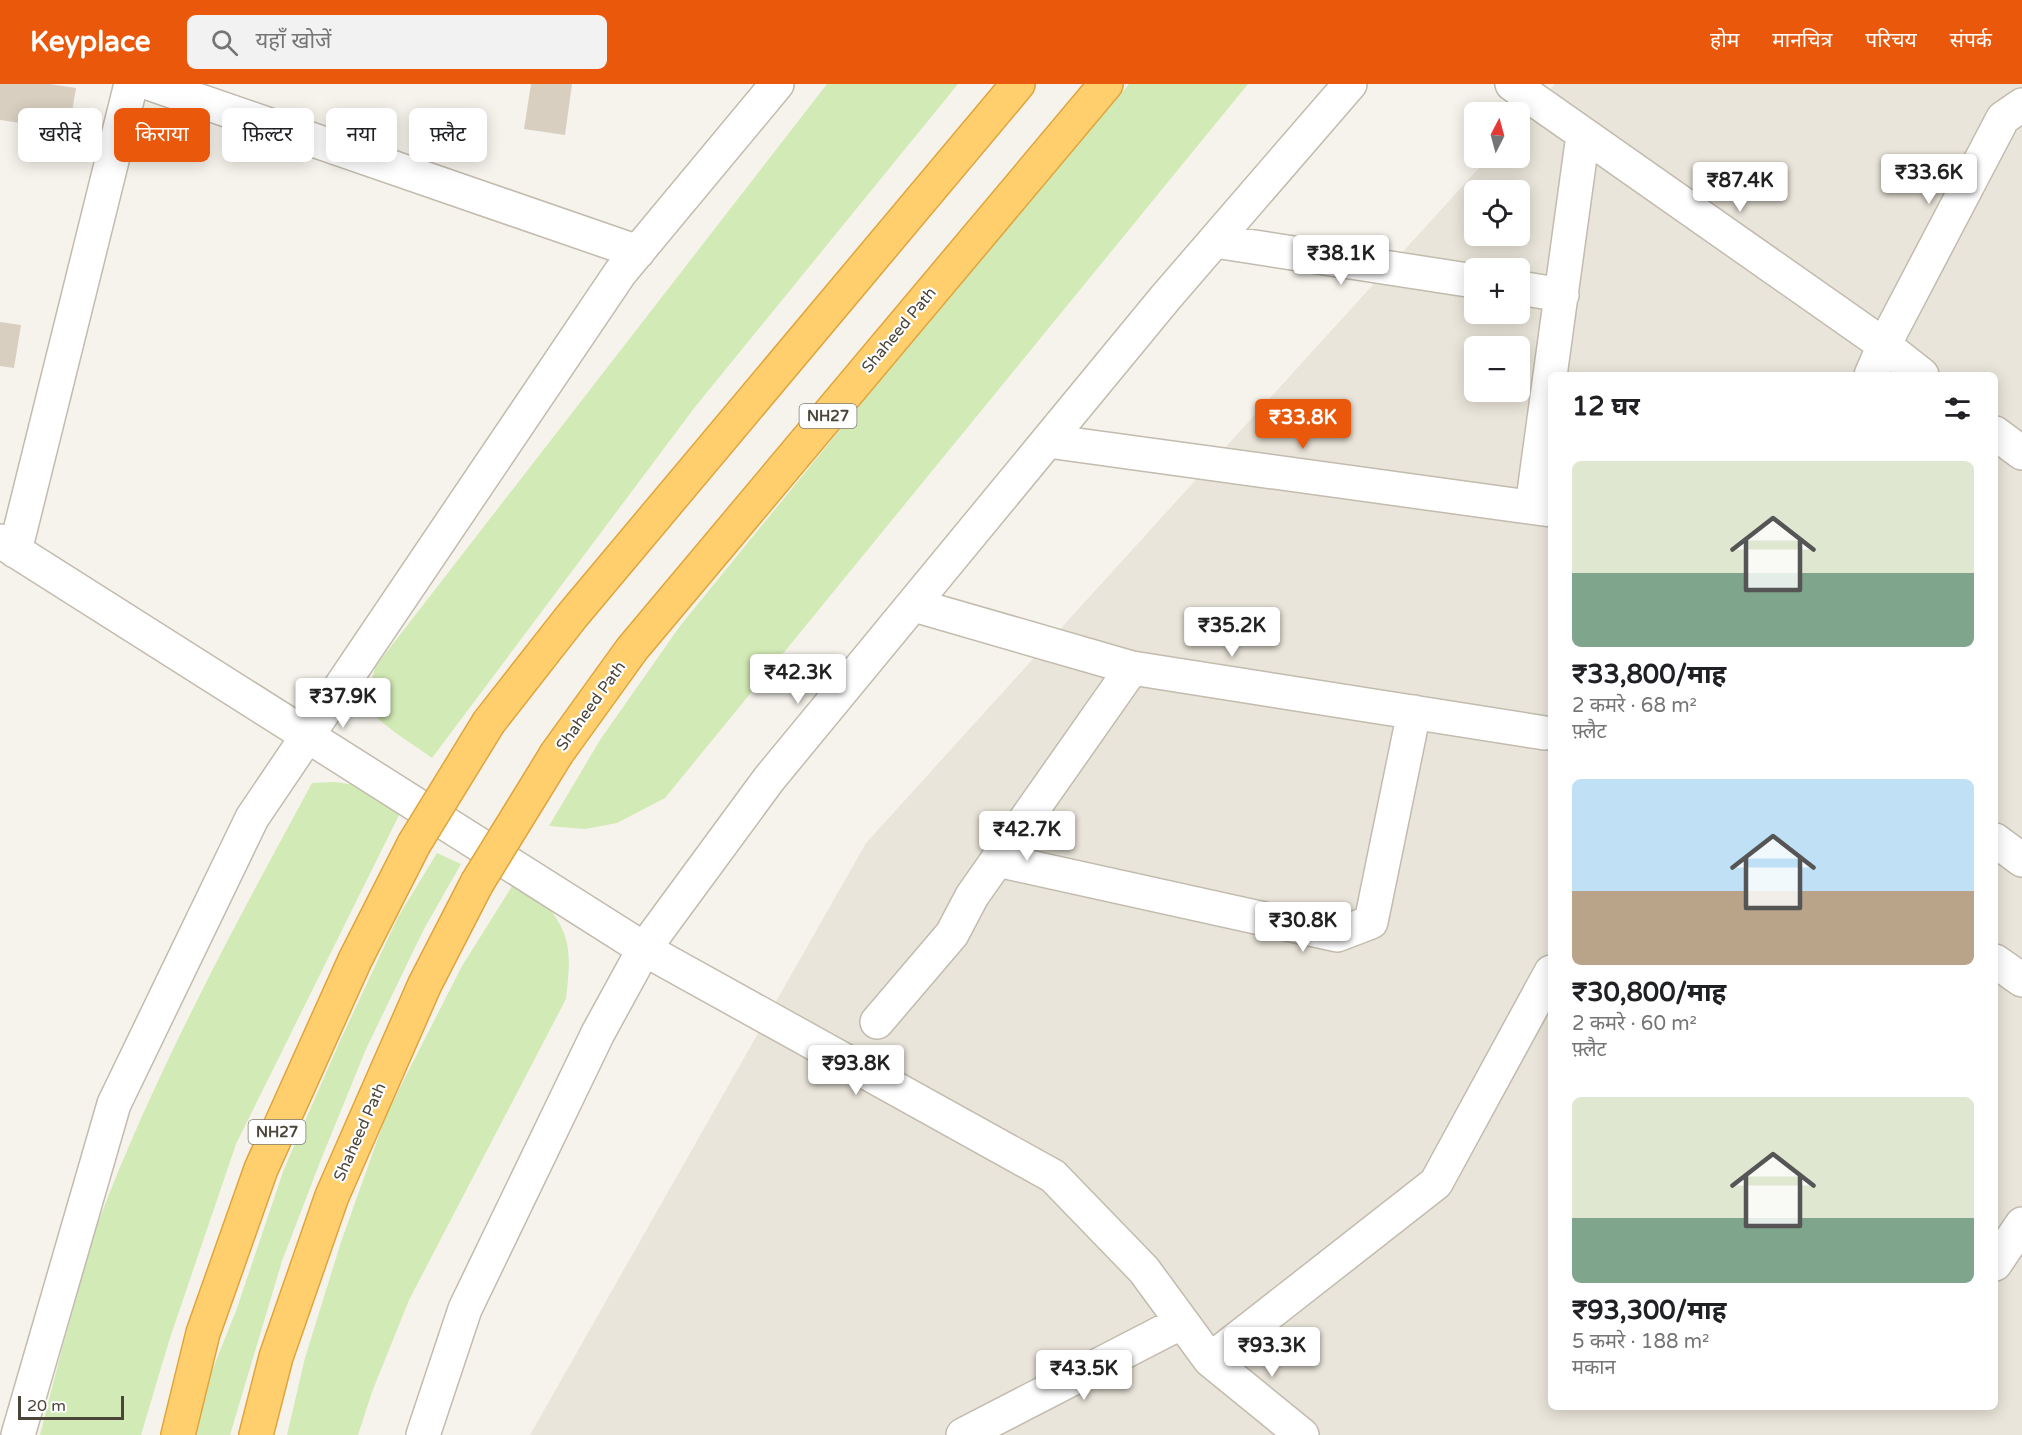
<!DOCTYPE html>
<html lang="hi">
<head>
<meta charset="utf-8">
<style>
  :root { --surface:#fff; --page:#f2f2f2; --text:#202124; --muted:#757577; --accent:#ea580c }
  body { margin:0; font-family:"Varela Round","Noto Sans Devanagari",sans-serif; background:var(--page); color:var(--text); height:100vh; display:flex; flex-direction:column; font-size:22px; white-space:nowrap }
  * { box-sizing:border-box; margin:0 }
  p { font-size:20px; color:var(--muted) }
  .icon { flex:none; width:33px; height:33px; fill:none; stroke:currentColor; stroke-width:2; stroke-linecap:round; stroke-linejoin:round }
  .map { position:relative; flex:1; overflow:hidden }
  .sheet { position:absolute; left:1548px; top:288px; width:450px; height:1038px; display:flex; flex-direction:column; background:var(--surface); border-radius:9px; box-shadow:0 3px 15px #0003 }
  .sheet>* { flex:none }
  .top-card { position:absolute; left:18px; top:24px; width:570px; height:54px; display:flex; gap:12px }
  .needle { width:39px; rotate:6deg }
  .tools { position:absolute; left:1464px; top:18px; display:grid; gap:12px }
  .tools a { display:grid; place-items:center; width:66px; height:66px; border-radius:9px; background:var(--surface); box-shadow:0 3px 15px #0003; font-size:30px }
  .scale { position:absolute; left:18px; bottom:15px; width:106px; box-sizing:border-box; padding-left:6px; border:3px solid #4b4439; border-top:0; font-size:16px; line-height:21px; white-space:nowrap; color:#4b4439; -webkit-text-stroke:4px #fff; paint-order:stroke }
  .price { position:absolute; translate:-50% -51px; padding:0 14px; border-radius:6px; background:#fff; color:#222; font-size:20px; line-height:39px; filter:drop-shadow(0 2px 3px #0008) }
  .price::after { content:''; position:absolute; left:50%; top:36px; width:18px; height:14px; margin-left:-9px; background:inherit; clip-path:polygon(0 0,100% 0,50% 100%) }
  .price.on { background:var(--accent); color:#fff }
  ul { padding:0; list-style:none }
  li { display:grid; align-content:center; gap:12px; height:318px; padding:0 24px }
  li span { display:grid; place-items:center; height:186px; border-radius:9px; color:#555 }
  li>.icon { margin-inline-start:auto }
  span .icon { width:108px; height:108px; fill:#fffc; stroke-width:1 }
  li b { font-size:26px }
  h2 { display:flex; justify-content:space-between; align-items:center; height:72px; padding:0 24px; font-size:26px }
  .pill { padding:0 21px; border-radius:9px; background:var(--surface); box-shadow:0 3px 15px #0003; font-size:21px; line-height:54px }
  .pill.on { background:var(--accent); color:#fff }
  header { display:flex; align-items:center; gap:36px; box-sizing:border-box; height:84px; padding:0 30px; background:var(--accent); color:#fff }
  header strong { font-size:28px }
  nav { display:flex; gap:33px; margin-inline-start:auto; font-size:21px }
  .search { width:420px; height:54px; background:var(--page); display:flex; align-items:center; gap:15px; box-sizing:border-box; padding:0 21px; border-radius:9px; color:var(--muted); font-size:22px }
  .map>svg:first-child { display:block }
</style>
</head>
<body>
<header>
<strong>Keyplace</strong>
<div class="search"><svg class="icon" aria-label="search" viewBox="0 0 24 24"><circle cx="10" cy="10" r="6"/><path d="M15 15l6 6"/></svg>यहाँ खोजें</div>
<nav><a>होम</a><a>मानचित्र</a><a>परिचय</a><a>संपर्क</a></nav>
</header>
<div class="map">
<svg width="2022" height="1351" viewBox="0 0 2022 1351">
  <rect width="100%" height="100%" fill="#f6f3ec"/>
  <path fill="#eae5da" fill-rule="evenodd" d="M 1555,0 L 2022,0 L 2022,1351 L 530,1351 L 866,759 L 1488,74 L 1520,74 L 1520,39 ZM 1474,106 L 1520,106 L 1520,152 L 1474,152 ZM 1474,184 L 1520,184 L 1520,230 L 1474,230 ZM 1474,262 L 1520,262 L 1520,308 L 1474,308 ZM 1551,291 L 1995,291 L 1995,1323 L 1551,1323 Z"/>
  <path fill="#d2eab5" d="M 827,0 L 958,0 L 695,323 L 432,674 C 419,664 377,639 372,626 C 367,613 372,596 375,583 Z
    M 1129,0 L 1248,0 L 665,714 L 617,739 L 585,745 L 549,742 L 600,656 L 680,542 L 917,251 Z
    M 335,698 L 355,701 L 405,719 L 236,1060 L 169,1257 L 141,1351 L 40,1351 C 53,1299 66,1248 81,1197 C 87,1177 91,1155 99,1136 C 157,984 235,841 312,699 Z
    M 437,769 L 461,780 L 424,845 L 366,965 L 320,1078 L 282,1177 L 230,1351 L 194,1351 L 201,1314 L 236,1227 L 284,1085 L 340,957 L 398,833 Z
    M 514,799 C 524,806 538,812 546,821 C 574,852 570,877 566,915 L 409,1216 L 372,1308 L 358,1351 L 287,1351 L 305,1274 L 341,1158 L 387,1029 L 462,882 Z"/>
  <path fill="#d8cfc1" d="M 0,0 L 49,0 L 76,4 L 69,46 L 0,36 Z
    M 531,0 L 572,0 L 565,51 L 524,45 Z
    M 0,238 L 21,241 L 14,284 L 0,282 Z"/>
  <g fill="none" stroke-linecap="round" stroke-linejoin="round">
    <defs>
      <path id="minor" d="M 151,0 L 638,168
        M 1512,0 L 1884,261 L 1871,291
        M 1215,157 L 1474,197
        M 1520,204 L 1562,211
        M 1922,291 L 1884,261 L 2003,34 L 2022,21
        M 1995,349 L 2022,369
        M 1048,357 L 1551,426
        M 1532,423 L 1583,51
        M 0,457 L 644,865 L 1053,1092 L 1144,1186 L 1210,1276 L 1436,1099 L 1551,888
        M 15,467 L 131,0
        M 914,521 L 1132,584 L 1545,649
        M 1995,756 L 2022,776
        M 997,776 L 1337,851 L 1371,838 L 1414,628
        M 1995,877 L 2022,896
        M 877,938 L 952,850 L 972,812 L 1132,584
        M 1995,1180 L 2022,1140
        M 1210,1276 L 1302,1351
        M 18,1351 L 114,1020 L 252,734 L 620,189 L 777,0
        M 423,1351 L 465,1225 L 598,949 L 644,865 L 769,695 L 1166,213 L 1350,0
        M 963,1351 L 1182,1238"/>
      <path id="highway" d="M 489,638 L 572,532 L 1018,0
        M 557,669 L 632,565 L 1106,0
        M 178,1351 L 203,1249 L 261,1085 L 355,876 L 414,760
        M 256,1351 L 276,1273 L 332,1112 L 425,900 L 477,799"/>
    </defs>
    <use href="#minor" stroke="#c2bbae" stroke-width="36"/>
    <use href="#highway" stroke="#e0a43c" stroke-width="36"/>
    <use href="#minor" stroke="#fff" stroke-width="33"/>
    <use href="#highway" stroke="#ffcf6e" stroke-width="33"/>
    <defs>
      <path id="highway-bridge" d="M 414,760 L 489,638
        M 477,799 L 557,669"/>
    </defs>
    <use href="#highway-bridge" stroke="#e0a43c" stroke-width="36" stroke-linecap="butt"/>
    <use href="#highway-bridge" stroke="#ffcf6e" stroke-width="33"/>
  </g>
  <g text-anchor="middle" dominant-baseline="central" stroke-width="4.5" stroke-linejoin="round" paint-order="stroke">
    <g fill="#fff" stroke="#817c74" stroke-width="1.5">
      <rect x="799.5" y="320" width="57" height="24" rx="4.5"/>
      <rect x="248.5" y="1036" width="57" height="24" rx="4.5"/>
    </g>
    <g font-size="15" font-weight="bold" fill="#4b4439">
      <text x="828" y="332">NH27</text>
      <text x="277" y="1048">NH27</text>
    </g>
    <g font-size="16" fill="#4b4439" stroke="#fff">
      <text transform="translate(899 246) rotate(-50)">Shaheed Path</text>
      <text transform="translate(591 622) rotate(-54)">Shaheed Path</text>
      <text transform="translate(360 1048) rotate(-66)">Shaheed Path</text>
    </g>
  </g>
</svg>
<div class="tools">
<a><svg class="needle" viewBox="-14 -14 28 28"><path d="M0-13l5 13h-10z" fill="#e53935"/><path d="M0 13l5-13h-10z" fill="#757577"/></svg></a>
<a><svg class="icon" aria-label="locate" viewBox="0 0 24 24"><circle cx="12" cy="12" r="6"/><path d="M12 2v4M12 18v4M2 12h4M18 12h4"/></svg></a>
<a>+</a>
<a>−</a>
</div>
<div class="scale">20 m</div>
<b class="price" style="left:1929px;top:121px">₹33.6K</b>
<b class="price" style="left:1740px;top:129px">₹87.4K</b>
<b class="price" style="left:1341px;top:202px">₹38.1K</b>
<b class="price on" style="left:1303px;top:366px">₹33.8K</b>
<b class="price" style="left:1232px;top:574px">₹35.2K</b>
<b class="price" style="left:798px;top:621px">₹42.3K</b>
<b class="price" style="left:343px;top:645px">₹37.9K</b>
<b class="price" style="left:1027px;top:778px">₹42.7K</b>
<b class="price" style="left:1303px;top:869px">₹30.8K</b>
<b class="price" style="left:856px;top:1012px">₹93.8K</b>
<b class="price" style="left:1272px;top:1294px">₹93.3K</b>
<b class="price" style="left:1084px;top:1317px">₹43.5K</b>
<div class="top-card">
<a class="pill">खरीदें</a>
<a class="pill on">किराया</a>
<a class="pill">फ़िल्टर</a>
<a class="pill">नया</a>
<a class="pill">फ़्लैट</a>
</div>
<section class="sheet">
<h2>12 घर<svg class="icon" aria-label="filters" viewBox="0 0 24 24"><path d="M4 7h16M4 17h16"/><circle cx="9" cy="7" r="2"/><circle cx="15" cy="17" r="2"/></svg></h2>
<ul>
<li><span style="background:linear-gradient(#dfe7d0 60%,#7fa58c 0)"><svg class="icon" aria-label="home" viewBox="0 0 24 24"><path d="M3 11l9-7 9 7M6 9v11h12V9"/></svg></span><div><b>₹33,800/माह</b><p>2 कमरे · 68 m²</p><p>फ़्लैट</p></div></li>
<li><span style="background:linear-gradient(#bfe0f5 60%,#b9a48a 0)"><svg class="icon" aria-label="home" viewBox="0 0 24 24"><path d="M3 11l9-7 9 7M6 9v11h12V9"/></svg></span><div><b>₹30,800/माह</b><p>2 कमरे · 60 m²</p><p>फ़्लैट</p></div></li>
<li><span style="background:linear-gradient(#dfe7d0 65%,#7fa58c 0)"><svg class="icon" aria-label="home" viewBox="0 0 24 24"><path d="M3 11l9-7 9 7M6 9v11h12V9"/></svg></span><div><b>₹93,300/माह</b><p>5 कमरे · 188 m²</p><p>मकान</p></div></li>
</ul>
</section>
</div>
</body>
</html>
